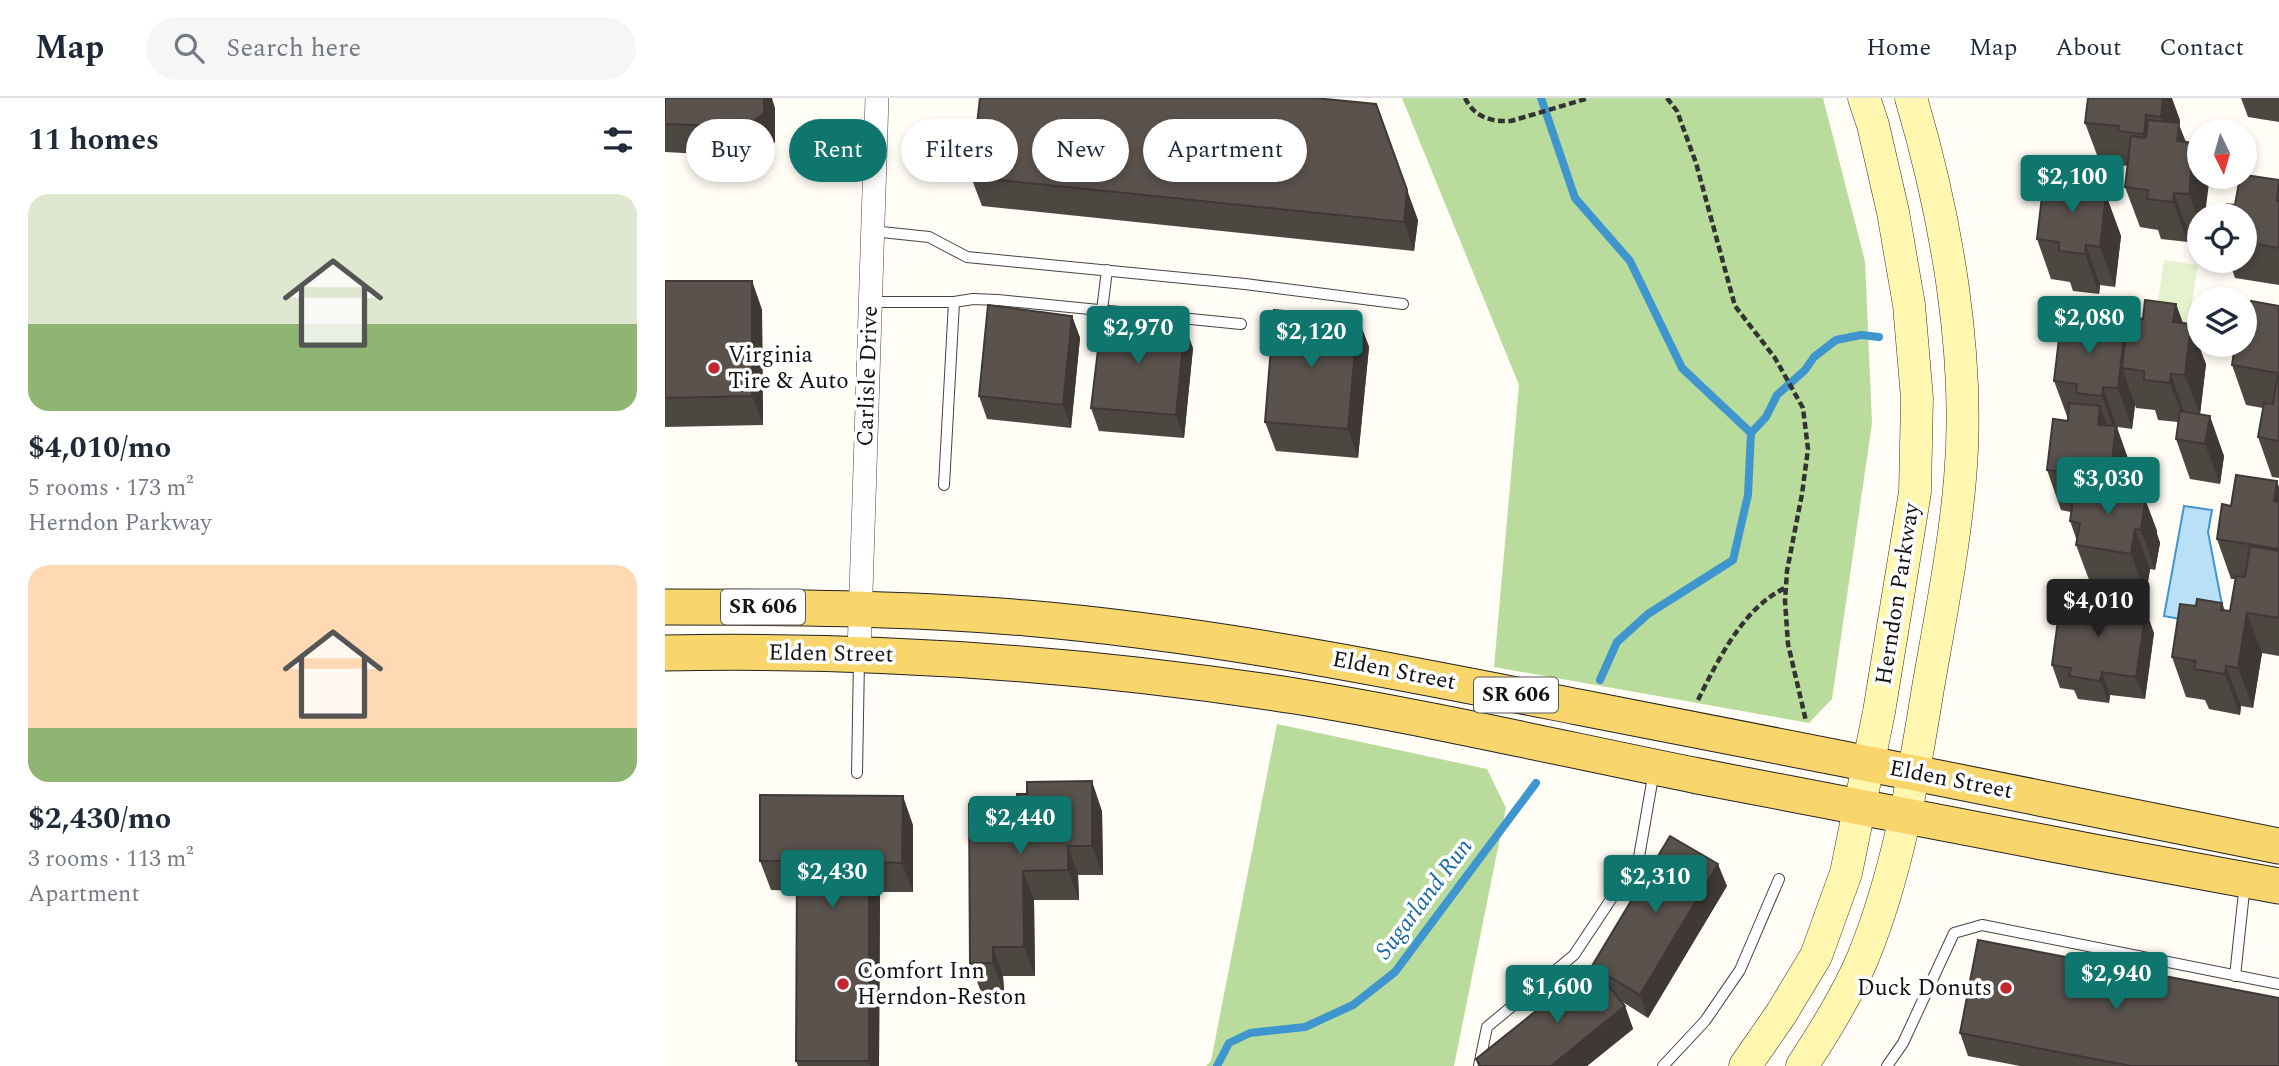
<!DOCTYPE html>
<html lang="en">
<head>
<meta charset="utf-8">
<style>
  :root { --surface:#fff; --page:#f6f6f7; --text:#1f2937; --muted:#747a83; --line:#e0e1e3; --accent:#0f766e }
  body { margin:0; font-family:Spectral,serif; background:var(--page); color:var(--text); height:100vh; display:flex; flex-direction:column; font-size:26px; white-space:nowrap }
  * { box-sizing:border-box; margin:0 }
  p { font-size:23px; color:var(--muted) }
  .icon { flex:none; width:38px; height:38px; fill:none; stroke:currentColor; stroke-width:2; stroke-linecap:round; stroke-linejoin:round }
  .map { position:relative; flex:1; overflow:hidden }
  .drawer { display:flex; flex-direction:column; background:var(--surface); width:665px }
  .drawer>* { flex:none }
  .guide { position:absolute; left:21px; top:21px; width:665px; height:63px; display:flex; gap:14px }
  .needle { width:46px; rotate:175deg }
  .tools { position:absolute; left:1522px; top:21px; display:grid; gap:14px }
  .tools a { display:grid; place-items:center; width:70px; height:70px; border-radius:50%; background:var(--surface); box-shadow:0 4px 10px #0003; font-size:35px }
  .price { position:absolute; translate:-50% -60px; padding:0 16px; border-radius:7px; background:var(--accent); color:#fff; font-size:23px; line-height:46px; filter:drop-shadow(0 2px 4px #0008) }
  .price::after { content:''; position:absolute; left:50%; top:42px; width:21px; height:16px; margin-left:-10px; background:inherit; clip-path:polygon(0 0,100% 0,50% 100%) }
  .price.selected { background:#222; color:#fff }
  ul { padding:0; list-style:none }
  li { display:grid; align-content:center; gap:14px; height:371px; padding:0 28px }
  li span { display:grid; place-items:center; height:217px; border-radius:21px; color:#555 }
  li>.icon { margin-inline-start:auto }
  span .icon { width:126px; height:126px; fill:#fffc; stroke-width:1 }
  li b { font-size:30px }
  h2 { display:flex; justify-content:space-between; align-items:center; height:84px; padding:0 28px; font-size:30px }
  .chip { padding:0 24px; border-radius:32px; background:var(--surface); box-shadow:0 4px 10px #0003; font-size:24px; line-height:63px }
  .chip.selected { background:var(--accent); color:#fff }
  header { display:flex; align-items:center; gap:42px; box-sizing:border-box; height:98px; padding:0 35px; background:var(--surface); border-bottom:2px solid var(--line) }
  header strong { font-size:33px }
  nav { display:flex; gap:38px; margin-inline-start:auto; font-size:24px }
  .search { width:490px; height:63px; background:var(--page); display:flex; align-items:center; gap:18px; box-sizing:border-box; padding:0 24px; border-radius:38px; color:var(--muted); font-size:26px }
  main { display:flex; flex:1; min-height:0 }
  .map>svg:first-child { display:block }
</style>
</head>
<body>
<header>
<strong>Map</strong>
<div class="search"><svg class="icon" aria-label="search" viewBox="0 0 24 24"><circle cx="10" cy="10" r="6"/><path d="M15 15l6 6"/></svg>Search here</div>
<nav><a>Home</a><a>Map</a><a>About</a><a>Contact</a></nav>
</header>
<main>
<section class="drawer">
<h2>11 homes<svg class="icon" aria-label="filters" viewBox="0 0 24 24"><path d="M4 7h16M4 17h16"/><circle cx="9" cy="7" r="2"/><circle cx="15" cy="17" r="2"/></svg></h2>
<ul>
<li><span style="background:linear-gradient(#dfe7d0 60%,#8fb573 0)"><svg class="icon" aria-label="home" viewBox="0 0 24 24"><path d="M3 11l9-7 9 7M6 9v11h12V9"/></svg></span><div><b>$4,010/mo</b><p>5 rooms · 173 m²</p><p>Herndon Parkway</p></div></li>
<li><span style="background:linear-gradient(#ffd9b3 75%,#8fb573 0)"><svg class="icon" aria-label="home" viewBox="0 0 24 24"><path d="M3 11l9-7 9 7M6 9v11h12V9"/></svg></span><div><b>$2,430/mo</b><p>3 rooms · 113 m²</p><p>Apartment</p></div></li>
</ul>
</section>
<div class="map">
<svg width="1614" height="968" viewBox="0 0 1614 968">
  <rect width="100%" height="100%" fill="#fffdf5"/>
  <path fill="#b9dc9c" d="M 737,0 L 1158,0 L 1200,163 L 1207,325 L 1167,601 L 1144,625 L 829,569 L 854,287 Z
    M 612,626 L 822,671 L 841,710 L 789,968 L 541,968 L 546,963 Z"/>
  <path fill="#e6f2cf" d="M 1499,162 L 1533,167 L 1522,234 L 1489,229 Z"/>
  <path fill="#b9e0f7" stroke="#3f96cf" stroke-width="2" d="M 1519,408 L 1547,412 L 1543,434 L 1559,517 L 1525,523 L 1499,518 Z"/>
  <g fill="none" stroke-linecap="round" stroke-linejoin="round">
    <path stroke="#3f96cf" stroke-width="8" d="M 876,0 L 910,100 L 965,163 L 1017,270 L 1086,335 L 1083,397 L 1068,462 L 983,516 L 952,544 L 935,582
      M 1086,335 L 1101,319 L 1112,297 L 1140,272 L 1149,259 L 1171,242 L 1196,237 L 1214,239
      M 552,968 L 564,945 L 585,935 L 640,929 L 688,907 L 730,874 L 871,685"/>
    <defs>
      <path id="service" d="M 207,133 L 264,139 L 302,159 L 580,186 L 738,206
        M 205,204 L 289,204 L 308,201 L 333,202 L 576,226
        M 437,212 L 442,172
        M 279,387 L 289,204
        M 192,675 L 194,562
        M 1570,878 L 1580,785
        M 814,968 L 822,929 L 909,857 L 974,759 L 989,673
        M 998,968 L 1040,923 L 1075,872 L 1114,781
        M 1222,968 L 1238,945 L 1289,835 L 1317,827 L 1614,886"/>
      <path id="minor" d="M 194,555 L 212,0"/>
      <path id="secondary" d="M 1080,968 L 1116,916 L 1151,858 L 1181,775 L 1214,614 L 1250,394 L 1252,300 L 1244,207 L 1228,114 L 1208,27 L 1199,0
        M 1137,968 C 1159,934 1181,899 1197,862 C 1233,775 1248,683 1263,590 C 1275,521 1289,451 1295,381 C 1306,258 1281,118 1246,0"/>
      <path id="primary" d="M 0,509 C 121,509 241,510 361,520 C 547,536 730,573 913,609 C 1147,654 1380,701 1614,748
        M 0,555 C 211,551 422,566 630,598 C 765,620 899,651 1033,678 C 1226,716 1420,753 1614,788"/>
    </defs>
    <use href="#service" stroke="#444" stroke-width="12"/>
    <use href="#minor" stroke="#444" stroke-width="24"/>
    <use href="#secondary" stroke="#333" stroke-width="33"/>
    <use href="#primary" stroke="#222" stroke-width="37"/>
    <path stroke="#333" stroke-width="4.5" stroke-dasharray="7 3.5" stroke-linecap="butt" d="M 800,0 C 809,19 826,24 846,23 L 924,0
      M 1002,0 L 1012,13 L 1031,65 L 1070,208 L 1110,260 L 1138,310 L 1143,351 L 1137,396 L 1122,473 L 1120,503 L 1123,546 L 1141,623
      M 1033,602 C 1053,562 1078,510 1120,490"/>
    <use href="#service" stroke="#fff" stroke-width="10"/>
    <use href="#minor" stroke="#fff" stroke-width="23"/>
    <use href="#secondary" stroke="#fff6b0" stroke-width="32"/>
    <use href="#primary" stroke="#f9d66b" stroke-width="35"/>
  </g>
  <path fill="#4d4742" d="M 0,0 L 110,10 L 110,44 L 92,59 L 0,54 Z
    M 1423,0 L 1515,22 L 1514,27 L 1521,44 L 1529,45 L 1535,60 L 1535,79 L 1544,85 L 1535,117 L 1535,136 L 1524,135 L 1523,144 L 1496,141 L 1493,132 L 1475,129 L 1460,89 L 1463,68 L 1435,65 L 1420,25 Z
    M 1576,0 L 1614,0 L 1614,24 L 1583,19 Z
    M 1425,78 L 1432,96 L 1441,97 L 1456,138 L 1450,189 L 1435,187 L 1434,196 L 1408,193 L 1405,184 L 1386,181 L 1372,141 L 1393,92 Z
    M 306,79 L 753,122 L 749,153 L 317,108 Z
    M 1614,82 L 1614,187 L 1570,180 L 1564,163 L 1580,163 L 1580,117 L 1570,107 Z
    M 0,183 L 87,183 L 97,212 L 98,327 L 0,329 Z
    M 1511,206 L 1518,225 L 1541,266 L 1535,316 L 1559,358 L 1555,386 L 1525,381 L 1511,341 L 1513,324 L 1493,322 L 1490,312 L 1471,310 L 1470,307 L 1467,331 L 1453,329 L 1452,332 L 1466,369 L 1463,391 L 1477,393 L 1492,433 L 1492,436 L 1495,445 L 1490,472 L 1485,471 L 1481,496 L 1426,487 L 1411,447 L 1412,443 L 1405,423 L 1406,414 L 1396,412 L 1382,372 L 1403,321 L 1389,283 L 1450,239 L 1459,240 L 1460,243 L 1478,221 Z
    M 1614,208 L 1614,380 L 1607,379 L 1593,339 L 1598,310 L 1581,307 L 1567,267 Z
    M 407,218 L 415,240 L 406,330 L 322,321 L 314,298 Z
    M 693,220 L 704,249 L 693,360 L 611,353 L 600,324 Z
    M 528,250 L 519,340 L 434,333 L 426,310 Z
    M 1612,383 L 1614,390 L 1614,558 L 1597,555 L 1588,610 L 1576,608 L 1575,617 L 1544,611 L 1540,602 L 1521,599 L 1507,559 L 1531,508 L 1557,505 L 1560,513 L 1565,513 L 1570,481 L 1566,481 L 1552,441 L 1566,408 Z
    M 1489,535 L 1480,601 L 1445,597 L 1444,605 L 1413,601 L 1409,592 L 1395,590 L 1387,567 Z
    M 352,705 L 437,713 L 438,777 L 413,777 L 414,802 L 369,802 L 370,878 L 338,878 L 339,894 L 316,894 L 305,865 Z
    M 248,727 L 248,794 L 215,794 L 214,968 L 133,968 L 131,963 L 132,793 L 106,792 L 95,763 Z
    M 1062,788 L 983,920 L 956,903 L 960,908 L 968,931 L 922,968 L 813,968 L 811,961 L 927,868 Z
    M 1295,935 L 1614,968 L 1355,968 L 1303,958 Z"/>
  <path fill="#3f3936" d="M 99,0 L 107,0 L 110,10 L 110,44 L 92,59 L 81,29 Z
    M 1490,0 L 1507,0 L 1515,22 L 1514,27 L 1528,63 L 1529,45 L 1535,60 L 1535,79 L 1542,79 L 1544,85 L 1540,117 L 1535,117 L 1535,127 Z
    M 1481,17 L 1496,57 L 1494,76 L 1479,36 Z
    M 722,36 L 753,122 L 749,153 L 739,124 Z
    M 1425,78 L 1439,116 L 1441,97 L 1456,138 L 1450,189 L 1435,149 L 1424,96 Z
    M 1509,95 L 1524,135 L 1523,144 L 1508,104 Z
    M 1421,147 L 1435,187 L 1434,196 L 1420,156 Z
    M 87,183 L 97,212 L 98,327 L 87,298 Z
    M 1511,206 L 1524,243 L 1526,226 L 1541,266 L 1535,317 L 1520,277 L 1508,224 Z
    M 407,218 L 415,240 L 406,330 L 398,307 Z
    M 1443,219 L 1457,257 L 1459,240 L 1470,272 L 1457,270 L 1470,307 L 1467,331 L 1453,290 L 1441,238 Z
    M 693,220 L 704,249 L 693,360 L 683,331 Z
    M 520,228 L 528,250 L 519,340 L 511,317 Z
    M 1506,276 L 1520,316 L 1520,325 L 1505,285 Z
    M 1438,289 L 1466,369 L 1460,420 L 1445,379 L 1433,327 L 1435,308 L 1449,346 L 1450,334 L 1437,298 Z
    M 1545,318 L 1559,358 L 1555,386 L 1540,346 Z
    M 1612,383 L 1614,390 L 1614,418 L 1609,403 Z
    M 1477,393 L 1492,433 L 1492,436 L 1495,445 L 1490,472 L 1476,432 L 1476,404 Z
    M 1470,431 L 1485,471 L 1481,496 L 1466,456 Z
    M 1481,512 L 1489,535 L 1480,601 L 1471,579 Z
    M 1582,515 L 1597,555 L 1588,610 L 1573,570 Z
    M 1561,568 L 1576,608 L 1575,617 L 1560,576 Z
    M 1437,574 L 1445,597 L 1444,605 L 1435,583 Z
    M 427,683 L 437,713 L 438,777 L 427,748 Z
    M 238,698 L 248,727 L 248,794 L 237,765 Z
    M 403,748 L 413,777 L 414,802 L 403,772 Z
    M 204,764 L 215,794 L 214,968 L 205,968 L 204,963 Z
    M 1053,766 L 1062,788 L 983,920 L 975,897 Z
    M 358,773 L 369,802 L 370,878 L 359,849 Z
    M 328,849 L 338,878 L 339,894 L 328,865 Z
    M 960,908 L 968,931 L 922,968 L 886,968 Z"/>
  <path fill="#5a524d" stroke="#3f3936" stroke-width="2" d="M 0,0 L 99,0 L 99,15 L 81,29 L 0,26 Z
    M 315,0 L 650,0 L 711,6 L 742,92 L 739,124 L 306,79 Z
    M 1423,0 L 1498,0 L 1496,19 L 1481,17 L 1479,36 L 1453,33 L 1454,28 L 1420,25 Z
    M 1483,22 L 1514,25 L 1512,43 L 1529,45 L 1524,96 L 1509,95 L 1508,104 L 1482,101 L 1483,92 L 1460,89 L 1466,38 L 1481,40 Z
    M 1395,74 L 1425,78 L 1424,96 L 1441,97 L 1435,149 L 1421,147 L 1420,156 L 1394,153 L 1394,144 L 1372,141 L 1378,90 L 1393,92 Z
    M 1580,77 L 1614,82 L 1612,103 L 1614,103 L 1614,150 L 1580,144 L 1580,117 L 1559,117 L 1561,106 L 1570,107 L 1575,79 L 1580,79 Z
    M 0,183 L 87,183 L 87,298 L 0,300 Z
    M 1480,202 L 1511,206 L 1508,224 L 1526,226 L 1520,277 L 1506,276 L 1505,285 L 1479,282 L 1479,273 L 1457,270 L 1463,219 L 1478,221 Z
    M 1586,203 L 1614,208 L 1614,343 L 1593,339 L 1599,305 L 1608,306 L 1613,275 L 1567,267 L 1570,247 L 1580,247 L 1580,234 Z
    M 323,207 L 407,218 L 398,307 L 314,298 Z
    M 609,212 L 693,220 L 683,331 L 600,324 Z
    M 1412,216 L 1443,219 L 1441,238 L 1459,240 L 1453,290 L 1438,289 L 1437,298 L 1411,295 L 1412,286 L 1389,283 L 1395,232 L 1410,234 Z
    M 437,218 L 520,228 L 511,317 L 426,310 Z
    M 1404,305 L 1435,308 L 1433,327 L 1451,328 L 1445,379 L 1404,377 L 1404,375 L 1382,372 L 1388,321 L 1403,323 Z
    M 1515,313 L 1545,318 L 1540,346 L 1511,341 Z
    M 1571,377 L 1612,383 L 1609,403 L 1614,404 L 1614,451 L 1552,441 L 1557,406 L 1566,408 Z
    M 1422,384 L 1477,393 L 1476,404 L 1480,405 L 1476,432 L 1470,431 L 1466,456 L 1411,447 L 1415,425 L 1405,423 L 1409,396 L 1420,397 Z
    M 1585,448 L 1614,453 L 1614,520 L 1582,515 L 1573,570 L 1561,568 L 1560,576 L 1529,571 L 1531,563 L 1507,559 L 1515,506 L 1531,508 L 1532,501 L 1557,505 L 1556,512 L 1565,513 L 1571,478 L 1580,479 Z
    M 1396,500 L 1481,512 L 1471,579 L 1437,574 L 1435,583 L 1404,578 L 1406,570 L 1387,567 Z
    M 427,683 L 427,748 L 403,748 L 403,772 L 358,773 L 359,849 L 328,849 L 328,865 L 305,865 L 304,706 L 352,705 L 352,696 L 362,696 L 362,684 Z
    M 95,697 L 238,698 L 237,765 L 204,764 L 204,963 L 131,963 L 132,774 L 158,775 L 158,763 L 95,763 Z
    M 1005,738 L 1053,766 L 975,897 L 927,868 Z
    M 1313,842 L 1614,900 L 1614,968 L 1466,968 L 1295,935 Z
    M 927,868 L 960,908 L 886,968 L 816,968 L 811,961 Z"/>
  <g fill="#c4262e" stroke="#fff" stroke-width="2.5">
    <circle cx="49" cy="270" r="7"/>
    <circle cx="178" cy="886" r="7"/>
    <circle cx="1341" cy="890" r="7"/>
  </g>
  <g text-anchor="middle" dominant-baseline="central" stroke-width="7" stroke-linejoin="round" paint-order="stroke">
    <g fill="#fff" stroke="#585858" stroke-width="2">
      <rect x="56" y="491.5" width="84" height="35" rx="5"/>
      <rect x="809" y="579.5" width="84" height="35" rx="5"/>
    </g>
    <g font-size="21" font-weight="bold" fill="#111">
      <text x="98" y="509">SR 606</text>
      <text x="851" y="597">SR 606</text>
    </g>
    <g font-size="23" fill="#111" stroke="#fff" text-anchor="start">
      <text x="63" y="257">Virginia<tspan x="63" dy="26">Tire &amp; Auto</tspan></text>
      <text x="192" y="873">Comfort Inn<tspan x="192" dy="26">Herndon-Reston</tspan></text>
      <text x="1327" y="890" text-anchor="end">Duck Donuts</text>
    </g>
    <g font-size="23" fill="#111" stroke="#fff">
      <text transform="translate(203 278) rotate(-88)">Carlisle Drive</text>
      <text transform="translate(1233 496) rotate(-81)">Herndon Parkway</text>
      <text transform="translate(166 556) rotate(1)">Elden Street</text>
      <text transform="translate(729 573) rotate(11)">Elden Street</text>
      <text transform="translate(1286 682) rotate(11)">Elden Street</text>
    </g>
    <g font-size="24" font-style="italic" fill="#1768a6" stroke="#fff">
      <text transform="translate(759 801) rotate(-53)">Sugarland Run</text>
    </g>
  </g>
</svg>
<div class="tools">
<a><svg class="needle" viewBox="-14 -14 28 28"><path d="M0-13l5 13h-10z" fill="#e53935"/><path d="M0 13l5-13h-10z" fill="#747a83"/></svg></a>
<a><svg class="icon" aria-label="locate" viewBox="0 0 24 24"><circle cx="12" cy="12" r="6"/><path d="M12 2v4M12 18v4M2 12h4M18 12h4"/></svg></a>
<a><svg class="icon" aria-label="layers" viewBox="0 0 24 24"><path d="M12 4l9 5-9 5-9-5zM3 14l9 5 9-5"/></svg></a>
</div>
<b class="price" style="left:1407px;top:117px">$2,100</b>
<b class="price" style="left:1424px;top:258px">$2,080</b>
<b class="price" style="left:473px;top:268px">$2,970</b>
<b class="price" style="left:646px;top:272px">$2,120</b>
<b class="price" style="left:1443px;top:419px">$3,030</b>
<b class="price selected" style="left:1433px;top:541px">$4,010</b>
<b class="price" style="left:355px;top:758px">$2,440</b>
<b class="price" style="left:167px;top:812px">$2,430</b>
<b class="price" style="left:990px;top:817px">$2,310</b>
<b class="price" style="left:1451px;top:914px">$2,940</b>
<b class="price" style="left:892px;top:927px">$1,600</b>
<div class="guide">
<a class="chip">Buy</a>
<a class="chip selected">Rent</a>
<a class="chip">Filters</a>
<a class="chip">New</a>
<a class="chip">Apartment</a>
</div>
</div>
</main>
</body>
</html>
